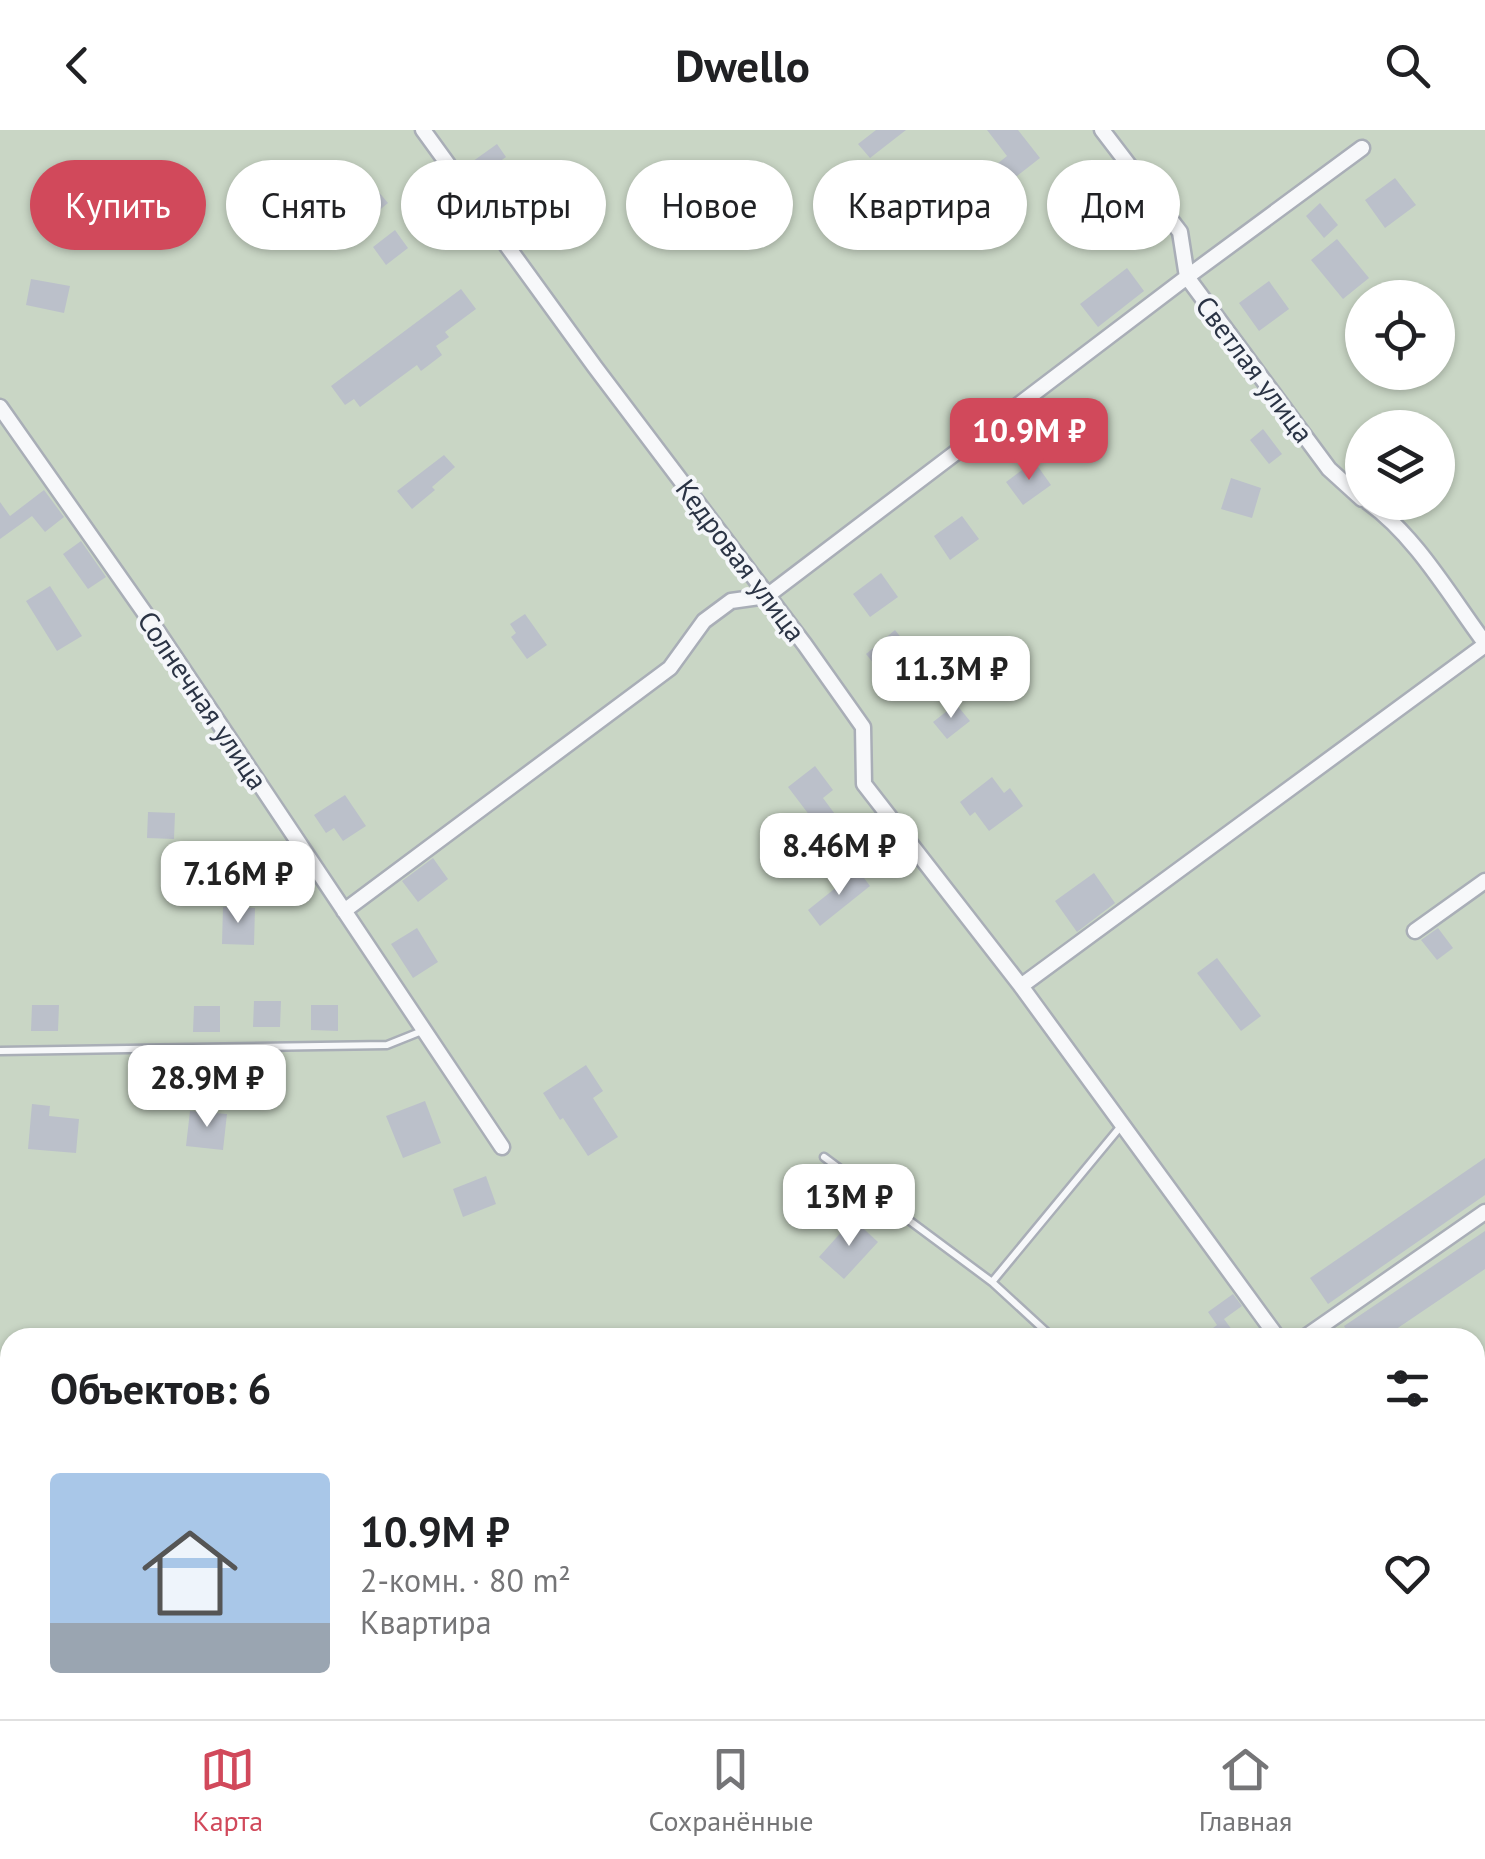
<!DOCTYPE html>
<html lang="ru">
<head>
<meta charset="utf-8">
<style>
  :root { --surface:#fff; --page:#f2f2f2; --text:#202124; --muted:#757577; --line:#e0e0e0; --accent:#d1495b }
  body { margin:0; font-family:"PT Sans",sans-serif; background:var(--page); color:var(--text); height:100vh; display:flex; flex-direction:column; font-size:38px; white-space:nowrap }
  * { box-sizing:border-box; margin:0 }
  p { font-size:32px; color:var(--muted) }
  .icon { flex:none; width:55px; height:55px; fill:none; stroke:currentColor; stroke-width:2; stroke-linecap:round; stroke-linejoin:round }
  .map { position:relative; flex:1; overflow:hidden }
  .panel { position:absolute; left:0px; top:1198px; width:1485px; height:392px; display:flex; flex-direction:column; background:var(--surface); border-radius:30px 30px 0 0; box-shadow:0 2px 8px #0004 }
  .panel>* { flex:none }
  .banner { position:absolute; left:30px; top:30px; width:1425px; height:90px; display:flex; gap:20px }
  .buttons { position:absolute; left:1345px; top:150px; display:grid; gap:20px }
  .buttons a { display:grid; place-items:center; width:110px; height:110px; border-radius:50%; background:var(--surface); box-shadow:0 2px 8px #0004; font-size:50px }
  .price { position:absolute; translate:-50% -85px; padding:0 22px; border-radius:20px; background:#fff; color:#222; font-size:32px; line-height:65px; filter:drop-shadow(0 2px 5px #0008) }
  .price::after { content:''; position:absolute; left:50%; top:60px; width:30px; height:22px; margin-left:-15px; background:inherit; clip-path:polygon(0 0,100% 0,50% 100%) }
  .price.active { background:var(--accent); color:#fff }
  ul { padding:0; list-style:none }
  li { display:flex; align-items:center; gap:30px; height:250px; padding:0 50px }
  li span { display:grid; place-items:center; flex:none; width:280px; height:200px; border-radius:10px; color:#555 }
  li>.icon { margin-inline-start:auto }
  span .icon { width:120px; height:120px; fill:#fffc; stroke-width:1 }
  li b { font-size:42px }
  h2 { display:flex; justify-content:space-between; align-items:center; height:120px; padding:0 50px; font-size:42px }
  .chip { padding:0 35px; border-radius:45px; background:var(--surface); box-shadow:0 2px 8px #0004; font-size:35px; line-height:90px }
  .chip.active { background:var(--accent); color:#fff }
  header { display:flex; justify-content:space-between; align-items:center; height:130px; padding:0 50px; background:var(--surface); font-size:45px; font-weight:800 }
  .menu { display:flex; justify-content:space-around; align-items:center; height:140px; border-top:2px solid var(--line); background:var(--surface); font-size:28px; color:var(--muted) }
  .menu a { display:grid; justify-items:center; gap:5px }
  .menu .active { color:var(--accent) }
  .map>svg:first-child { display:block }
</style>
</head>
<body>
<header><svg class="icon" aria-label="back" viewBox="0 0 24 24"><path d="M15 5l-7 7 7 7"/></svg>Dwello<svg class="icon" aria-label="search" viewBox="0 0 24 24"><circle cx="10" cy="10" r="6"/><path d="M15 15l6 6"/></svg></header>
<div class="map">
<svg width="1485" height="1589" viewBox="0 0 1485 1589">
  <rect width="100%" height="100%" fill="#e4e7ec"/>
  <path fill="#c9d6c5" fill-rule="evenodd" d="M 0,0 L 1485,0 L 1485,1589 L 721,1589 L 720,1580 L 1475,1580 L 1475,1208 L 689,1208 L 684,1202 L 643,1208 L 10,1208 L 10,1496 L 0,1497 ZM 1362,168 L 1438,168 L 1438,242 L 1362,242 ZM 1362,298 L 1438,298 L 1438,372 L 1362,372 Z
    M 77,1580 L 211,1580 L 221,1589 L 69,1589 Z"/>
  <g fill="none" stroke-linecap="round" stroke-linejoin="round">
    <path stroke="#9fb4cc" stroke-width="5" d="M 0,1326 L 10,1325
      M 856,1580 L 862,1589"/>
  </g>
  <path fill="#bbc0ca" d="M 876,0 L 906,0 L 870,28 L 858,14 Z
    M 987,0 L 1018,0 L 1040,28 L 998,61 L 1016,83 L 983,110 L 952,70 L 1007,26 Z
    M 497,14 L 506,27 L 478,47 L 469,34 Z
    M 361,41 L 388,73 L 365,92 L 338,60 Z
    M 546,41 L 565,64 L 545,82 L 525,59 Z
    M 928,42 L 939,57 L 912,76 L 901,62 Z
    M 1395,48 L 1416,75 L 1385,98 L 1365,70 Z
    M 1320,73 L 1338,95 L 1324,108 L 1306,86 Z
    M 395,100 L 408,118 L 386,135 L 373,117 Z
    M 1337,109 L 1369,148 L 1343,169 L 1311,130 Z
    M 1127,138 L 1144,161 L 1098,197 L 1080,174 Z
    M 31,149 L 70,156 L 64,183 L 26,175 Z
    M 1269,151 L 1289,179 L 1259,201 L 1239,173 Z
    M 461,159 L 476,179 L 445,202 L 449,207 L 436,216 L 442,225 L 421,241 L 417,235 L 360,277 L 354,269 L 345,275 L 331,256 Z
    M 1263,299 L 1282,324 L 1269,334 L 1250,310 Z
    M 444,325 L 455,337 L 432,357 L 435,360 L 412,379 L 397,361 Z
    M 1034,331 L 1051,355 L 1023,375 L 1006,352 Z
    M 1231,348 L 1261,358 L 1252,388 L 1221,379 Z
    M 44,360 L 64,387 L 45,402 L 32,386 L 0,409 L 0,372 L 10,386 Z
    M 962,386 L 979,409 L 950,430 L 934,406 Z
    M 81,411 L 106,447 L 88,459 L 63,424 Z
    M 881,443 L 898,467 L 870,487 L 853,464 Z
    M 50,456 L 82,506 L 57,521 L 26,471 Z
    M 525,484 L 547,515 L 527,529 L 511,507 L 516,503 L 510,494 Z
    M 895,500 L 915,525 L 886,549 L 866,524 Z
    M 956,574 L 970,591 L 947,609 L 933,592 Z
    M 815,636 L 833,660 L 823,668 L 849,703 L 832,715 L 788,657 Z
    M 992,647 L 1004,663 L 1010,658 L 1023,676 L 989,701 L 975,682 L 970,686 L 960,672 Z
    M 345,665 L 366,696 L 343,711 L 334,698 L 326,703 L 314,685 Z
    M 148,682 L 175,683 L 174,709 L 147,708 Z
    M 433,728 L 448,749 L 418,772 L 402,751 Z
    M 858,740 L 870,756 L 820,796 L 808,780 Z
    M 1094,743 L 1115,773 L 1077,802 L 1055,771 Z
    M 223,777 L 255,778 L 254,815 L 222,814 Z
    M 417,798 L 438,832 L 413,848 L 391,814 Z
    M 1438,798 L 1453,818 L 1437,830 L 1421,810 Z
    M 1217,828 L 1261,886 L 1241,901 L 1197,843 Z
    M 254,871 L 281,871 L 280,897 L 253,897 Z
    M 32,875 L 59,875 L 58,901 L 31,901 Z
    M 311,875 L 338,875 L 338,901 L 311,900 Z
    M 194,876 L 220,876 L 220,902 L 193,902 Z
    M 586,935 L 603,961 L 593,968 L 618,1007 L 588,1026 L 563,988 L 560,990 L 543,963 Z
    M 425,971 L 441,1013 L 403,1028 L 386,986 Z
    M 32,974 L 50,976 L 49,986 L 79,989 L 76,1023 L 28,1019 Z
    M 190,981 L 227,984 L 223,1020 L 186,1016 Z
    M 1485,1028 L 1485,1065 L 1328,1174 L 1310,1148 Z
    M 486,1046 L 496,1074 L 463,1087 L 453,1059 Z
    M 853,1089 L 878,1112 L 844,1149 L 819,1127 Z
    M 1485,1101 L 1485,1139 L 1383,1208 L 1351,1208 L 1344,1196 Z
    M 1233,1164 L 1242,1176 L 1224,1189 L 1238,1208 L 1200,1208 L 1217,1195 L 1208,1182 Z"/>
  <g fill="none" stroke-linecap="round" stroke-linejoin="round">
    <defs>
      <path id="lane" d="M 0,921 L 387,915 L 422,901
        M 824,1027 L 992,1152 L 1121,996
        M 992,1152 L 1053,1208"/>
      <path id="street" d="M 423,0 L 595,237 L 805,515 L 863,597 L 864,654 L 1021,856 L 1278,1208
        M 1102,0 L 1180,102 L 1187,147 L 1329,339 L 1362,369
        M 0,277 L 156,499 L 502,1017
        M 1368,372 C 1416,406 1450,466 1485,513
        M 344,781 L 670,538 L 704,491 L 731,471 L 767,466 L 1187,147 L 1362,18
        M 1415,801 L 1485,751
        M 1021,856 L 1485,515
        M 1304,1208 L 1485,1082
        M 1475,1316 L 1485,1309
        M 1475,1408 L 1485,1421"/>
    </defs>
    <use href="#lane" stroke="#a9aeb7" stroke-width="11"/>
    <use href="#street" stroke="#a9aeb7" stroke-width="19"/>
    <use href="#lane" stroke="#f7f8fa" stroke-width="6"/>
    <use href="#street" stroke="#f7f8fa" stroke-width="14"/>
  </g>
  <g text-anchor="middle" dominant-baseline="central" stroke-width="8" stroke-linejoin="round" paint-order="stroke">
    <g font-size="28" fill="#2b3445" stroke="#f4f6f9">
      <text transform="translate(1255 239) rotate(53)">Светлая улица</text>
      <text transform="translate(741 430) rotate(53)">Кедровая улица</text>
      <text transform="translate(203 570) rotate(56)">Солнечная улица</text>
    </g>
  </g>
</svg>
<div class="buttons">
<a><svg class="icon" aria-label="locate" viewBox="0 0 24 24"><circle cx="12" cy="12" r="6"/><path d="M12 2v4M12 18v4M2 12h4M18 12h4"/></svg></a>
<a><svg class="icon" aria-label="layers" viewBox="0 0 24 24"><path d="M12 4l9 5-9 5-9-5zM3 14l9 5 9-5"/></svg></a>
</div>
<b class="price active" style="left:1029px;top:353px">10.9M ₽</b>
<b class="price" style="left:951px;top:591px">11.3M ₽</b>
<b class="price" style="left:839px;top:768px">8.46M ₽</b>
<b class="price" style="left:238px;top:796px">7.16M ₽</b>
<b class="price" style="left:207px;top:1000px">28.9M ₽</b>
<b class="price" style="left:849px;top:1119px">13M ₽</b>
<div class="banner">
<a class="chip active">Купить</a>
<a class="chip">Снять</a>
<a class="chip">Фильтры</a>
<a class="chip">Новое</a>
<a class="chip">Квартира</a>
<a class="chip">Дом</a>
</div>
<section class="panel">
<h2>Объектов: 6<svg class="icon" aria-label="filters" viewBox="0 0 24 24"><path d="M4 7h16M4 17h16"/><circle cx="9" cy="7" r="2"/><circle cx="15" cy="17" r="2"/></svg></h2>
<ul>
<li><span style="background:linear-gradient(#a9c7e8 75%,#9aa5b1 0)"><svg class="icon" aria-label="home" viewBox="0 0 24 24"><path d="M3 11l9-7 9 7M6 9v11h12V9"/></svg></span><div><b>10.9M ₽</b><p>2-комн. · 80 m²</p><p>Квартира</p></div><svg class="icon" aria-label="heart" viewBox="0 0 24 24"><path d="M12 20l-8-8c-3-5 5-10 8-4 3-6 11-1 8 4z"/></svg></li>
</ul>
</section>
</div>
<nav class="menu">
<a class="active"><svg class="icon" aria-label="map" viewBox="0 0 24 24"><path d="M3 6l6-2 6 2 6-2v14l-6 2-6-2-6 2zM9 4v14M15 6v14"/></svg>Карта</a>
<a><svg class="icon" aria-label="saved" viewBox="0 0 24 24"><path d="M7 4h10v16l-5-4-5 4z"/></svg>Сохранённые</a>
<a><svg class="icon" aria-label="home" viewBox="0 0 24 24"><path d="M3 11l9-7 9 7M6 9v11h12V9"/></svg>Главная</a>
</nav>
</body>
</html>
